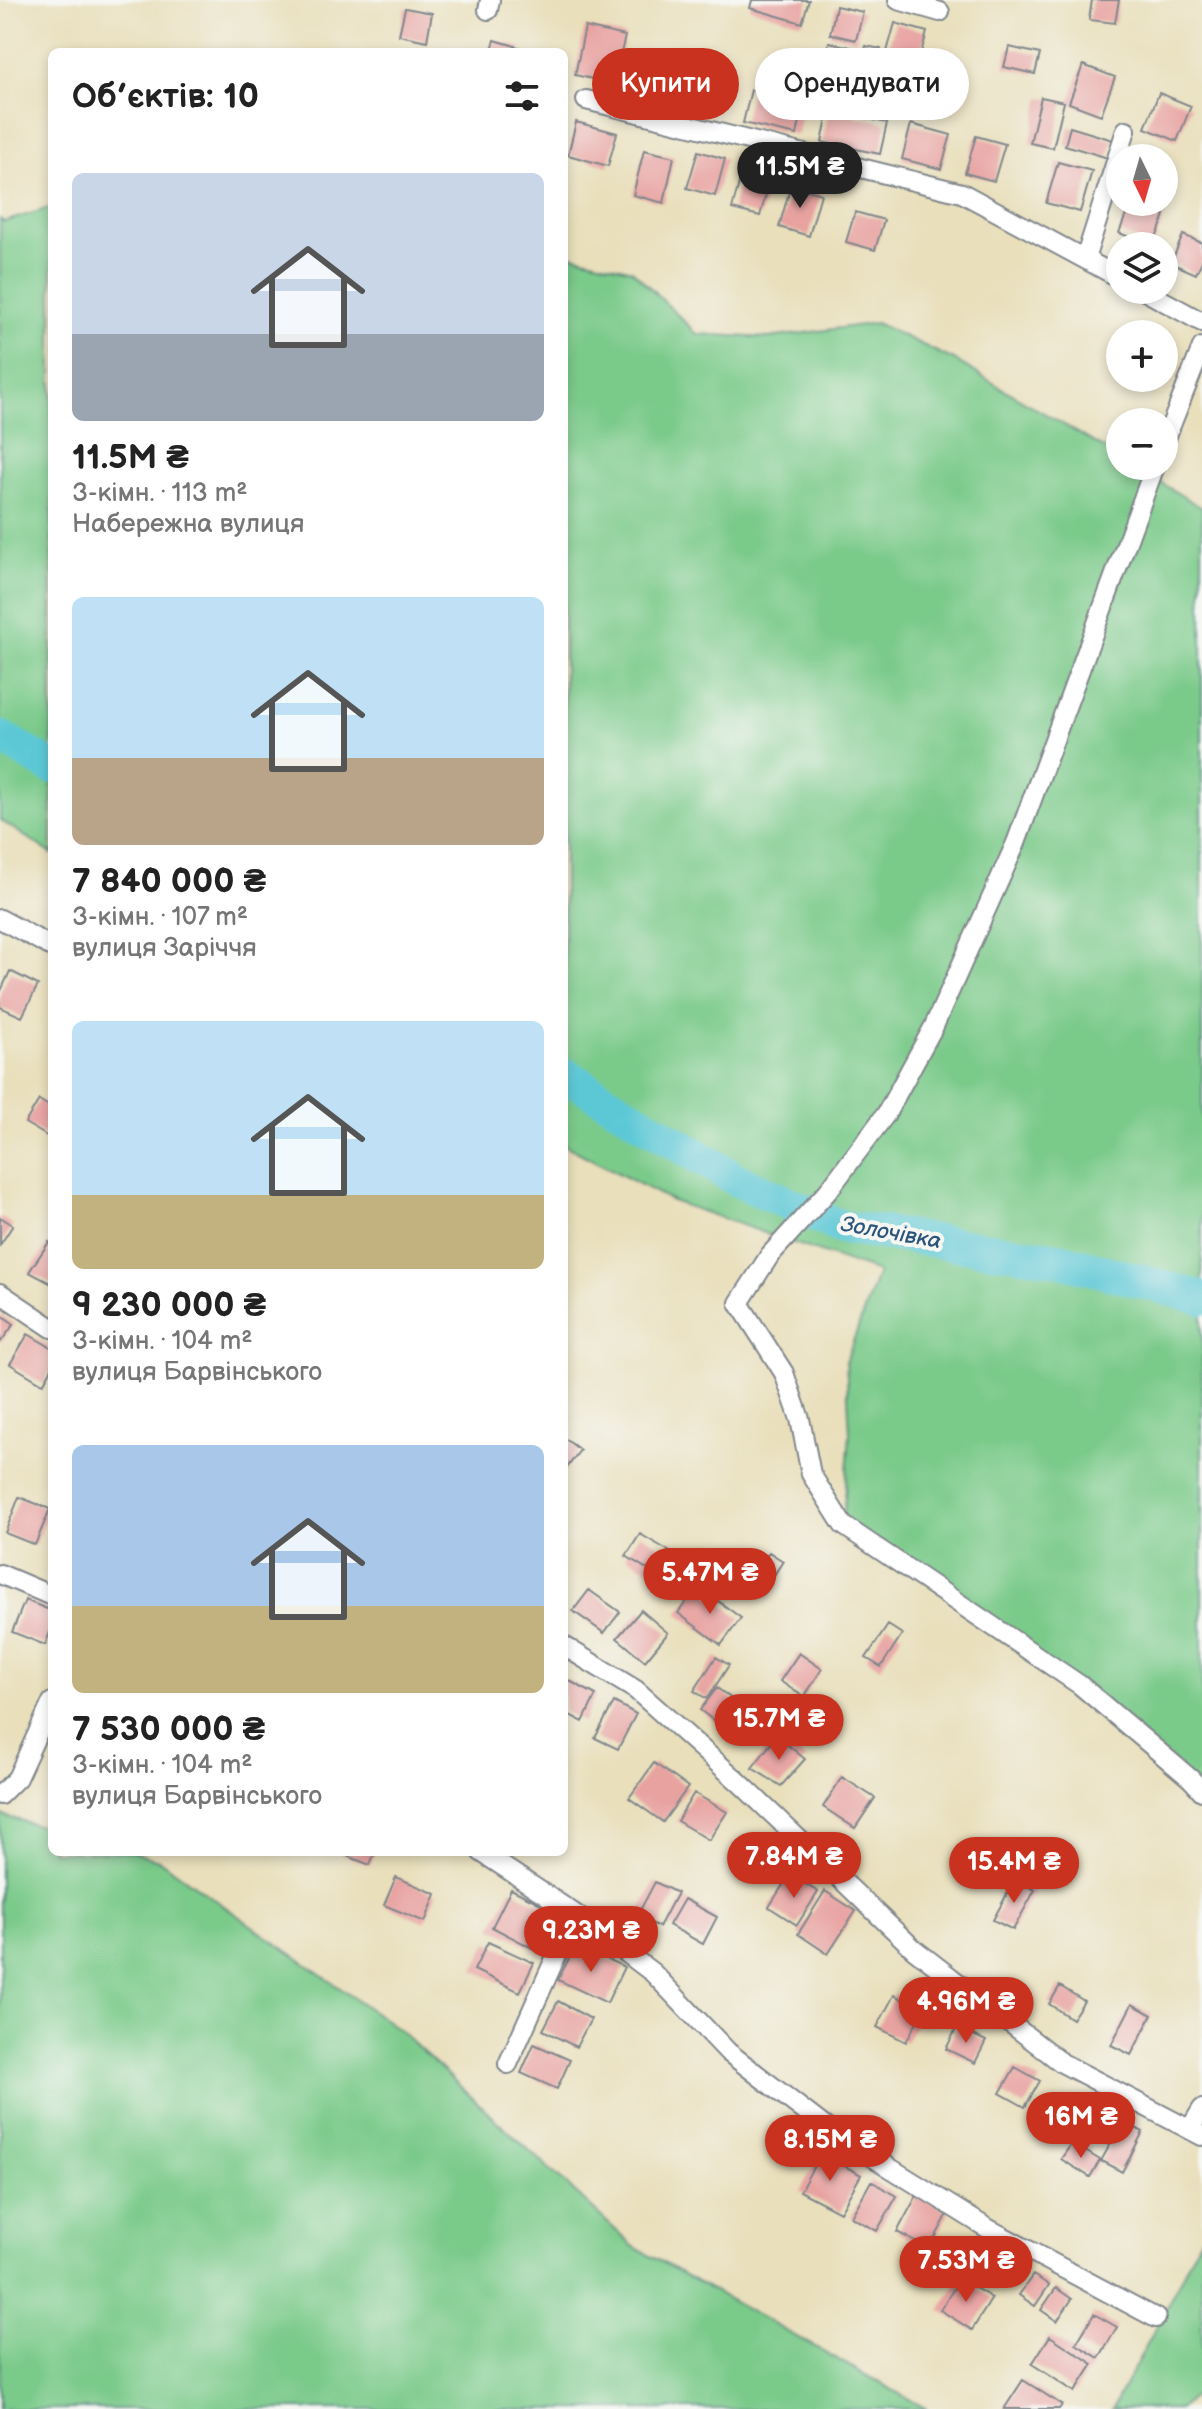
<!DOCTYPE html>
<html lang="uk">
<head>
<meta charset="utf-8">
<style>
  :root { --surface:#fff; --page:#f2f2f2; --text:#222; --muted:#767676; --accent:#c8321e }
  body { margin:0; font-family:"Balsamiq Sans",sans-serif; background:var(--page); color:var(--text); height:100vh; display:flex; flex-direction:column; font-size:30px; white-space:nowrap }
  * { box-sizing:border-box; margin:0 }
  p { font-size:26px; color:var(--muted) }
  .icon { flex:none; width:44px; height:44px; fill:none; stroke:currentColor; stroke-width:2; stroke-linecap:round; stroke-linejoin:round }
  .map { position:relative; flex:1; overflow:hidden }
  .side { position:absolute; left:48px; top:48px; width:520px; height:1808px; display:flex; flex-direction:column; background:var(--surface); border-radius:12px; box-shadow:0 4px 12px #0003 }
  .side>* { flex:none }
  .guide { position:absolute; left:592px; top:48px; width:490px; height:72px; display:flex; gap:16px }
  .needle { width:52px; rotate:175deg }
  .controls { position:absolute; left:1106px; top:144px; display:grid; gap:16px }
  .controls a { display:grid; place-items:center; width:72px; height:72px; border-radius:50%; background:var(--surface); box-shadow:0 4px 12px #0003; font-size:40px }
  .price { position:absolute; translate:-50% -68px; padding:0 18px; border-radius:28px; background:var(--accent); color:#fff; font-size:26px; line-height:52px; filter:drop-shadow(0 2px 4px #0008) }
  .price::after { content:''; position:absolute; left:50%; top:48px; width:24px; height:18px; margin-left:-12px; background:inherit; clip-path:polygon(0 0,100% 0,50% 100%) }
  .price.selected { background:#222; color:#fff }
  ul { padding:0; list-style:none }
  li { display:grid; align-content:center; gap:16px; height:424px; padding:0 24px }
  li span { display:grid; place-items:center; height:248px; border-radius:12px; color:#555 }
  li>.icon { margin-inline-start:auto }
  span .icon { width:144px; height:144px; fill:#fffc; stroke-width:1 }
  li b { font-size:34px }
  h2 { display:flex; justify-content:space-between; align-items:center; height:96px; padding:0 24px; font-size:34px }
  .pill { padding:0 28px; border-radius:36px; background:var(--surface); box-shadow:0 4px 12px #0003; font-size:28px; line-height:72px }
  .pill.selected { background:var(--accent); color:#fff }
  .map>svg:first-child { display:block }
</style>
</head>
<body>
<div class="map">
<svg width="1202" height="2409" viewBox="0 0 1202 2409">
  <rect width="100%" height="100%" fill="#f6f6f2"/>
  <filter id="ink" filterUnits="userSpaceOnUse"><feTurbulence type="fractalNoise" baseFrequency=".0125" numOctaves="2"/><feDisplacementMap in="SourceGraphic" scale="16" xChannelSelector="R" yChannelSelector="G"/><feConvolveMatrix kernelMatrix="1 2 1 2 8 2 1 2 1" color-interpolation-filters="sRGB"/></filter>
  <filter id="wash" filterUnits="userSpaceOnUse"><feTurbulence type="fractalNoise" baseFrequency=".006" numOctaves="4" result="noise"/><feDisplacementMap in="SourceGraphic" scale="32" xChannelSelector="R" yChannelSelector="G"/><feGaussianBlur stdDeviation="1.8" result="paint"/><feColorMatrix in="noise" values="0 0 0 0 0 0 0 0 0 0 0 0 0 0 0 0 0 1.4 0 .05"/><feComposite in="paint" operator="in"/></filter>
  <g filter="url(#wash)">
    <rect width="100%" height="100%" fill="#e9dfbb"/>
    <path fill="#7aca8a" stroke="#4a7c74" stroke-width="2" d="M 52,207 L 52,854 L 0,820 L 0,219 L 4,222 Z
      M 564,253 L 632,270 L 697,334 L 769,338 L 876,323 L 954,360 L 1120,458 L 1120,466 L 1133,466 L 1202,508 L 1202,1791 L 1080,1685 L 843,1525 L 850,1433 L 846,1361 L 878,1272 L 672,1201 L 564,1145 Z
      M 0,1815 L 52,1829 L 52,1852 L 132,1852 L 159,1860 L 398,2029 L 634,2247 L 927,2409 L 0,2409 Z
      M 1202,2235 L 1202,2389 L 1180,2409 L 1112,2409 L 1160,2320 Z"/>
    <g fill="none" stroke-linecap="round" stroke-linejoin="round">
      <path stroke="#5cc8d6" stroke-width="34" d="M 0,737 L 52,767
        M 564,1074 L 737,1180 L 841,1227 L 1058,1259 L 1202,1298"/>
    </g>
    <g id="blocks">
      <path fill="#e8a3a1" d="M 752,0 L 809,0 L 802,23 L 750,8 Z
        M 1092,0 L 1119,0 L 1115,23 L 1089,20 Z
        M 836,6 L 863,12 L 856,40 L 830,34 Z
        M 405,8 L 432,13 L 427,41 L 399,35 Z
        M 895,23 L 927,32 L 917,67 L 885,59 Z
        M 585,27 L 625,36 L 614,84 L 575,75 Z
        M 495,40 L 522,48 L 520,52 L 491,52 Z
        M 829,42 L 855,48 L 851,65 L 825,59 Z
        M 866,46 L 881,49 L 875,73 L 860,70 Z
        M 1009,47 L 1040,54 L 1035,74 L 1004,67 Z
        M 698,62 L 725,71 L 718,91 L 691,82 Z
        M 812,62 L 842,70 L 833,103 L 803,95 Z
        M 1083,65 L 1115,77 L 1101,115 L 1069,103 Z
        M 777,66 L 807,73 L 802,91 L 773,85 Z
        M 887,78 L 923,88 L 916,114 L 880,104 Z
        M 751,90 L 804,101 L 797,135 L 743,123 Z
        M 1159,93 L 1191,106 L 1177,141 L 1145,128 Z
        M 1041,97 L 1064,102 L 1053,148 L 1030,143 Z
        M 829,110 L 887,123 L 880,154 L 822,142 Z
        M 576,122 L 617,133 L 608,166 L 568,155 Z
        M 911,124 L 951,135 L 941,169 L 902,159 Z
        M 1070,127 L 1113,140 L 1108,158 L 1065,145 Z
        M 976,136 L 1005,144 L 994,181 L 965,173 Z
        M 644,150 L 674,157 L 664,203 L 633,195 Z
        M 698,151 L 725,159 L 715,196 L 687,188 Z
        M 1058,162 L 1092,171 L 1080,212 L 1046,203 Z
        M 742,172 L 770,180 L 760,216 L 732,209 Z
        M 791,185 L 821,194 L 809,236 L 779,227 Z
        M 1131,202 L 1165,215 L 1153,246 L 1119,233 Z
        M 855,212 L 884,220 L 875,250 L 846,242 Z
        M 1183,235 L 1202,243 L 1202,261 L 1196,274 L 1171,263 Z
        M 10,971 L 38,985 L 22,1017 L 0,1007 L 0,993 Z
        M 39,1100 L 52,1108 L 52,1139 L 25,1123 Z
        M 0,1217 L 13,1225 L 0,1245 Z
        M 49,1242 L 52,1244 L 52,1284 L 29,1272 Z
        M 0,1314 L 14,1324 L 0,1343 Z
        M 28,1334 L 52,1348 L 52,1368 L 43,1384 L 10,1364 Z
        M 564,1438 L 580,1450 L 564,1472 Z
        M 19,1497 L 50,1509 L 35,1545 L 5,1533 Z
        M 640,1534 L 669,1551 L 655,1574 L 626,1556 Z
        M 769,1552 L 783,1561 L 762,1594 L 747,1585 Z
        M 698,1586 L 741,1618 L 721,1645 L 678,1613 Z
        M 589,1590 L 620,1612 L 604,1633 L 573,1611 Z
        M 25,1600 L 52,1611 L 52,1627 L 45,1645 L 12,1632 Z
        M 641,1610 L 668,1633 L 645,1661 L 617,1638 Z
        M 888,1625 L 902,1634 L 881,1667 L 866,1658 Z
        M 799,1653 L 822,1669 L 804,1697 L 780,1681 Z
        M 716,1657 L 729,1665 L 707,1699 L 694,1691 Z
        M 564,1678 L 596,1695 L 583,1722 L 564,1712 Z
        M 717,1688 L 747,1710 L 730,1733 L 700,1710 Z
        M 614,1702 L 636,1714 L 618,1749 L 595,1738 Z
        M 777,1736 L 805,1759 L 781,1786 L 752,1768 Z
        M 654,1763 L 688,1787 L 663,1822 L 629,1798 Z
        M 842,1777 L 875,1798 L 855,1828 L 823,1807 Z
        M 694,1793 L 727,1812 L 709,1840 L 677,1821 Z
        M 337,1852 L 375,1852 L 370,1865 Z
        M 790,1874 L 818,1892 L 797,1925 L 769,1907 Z
        M 396,1877 L 436,1894 L 425,1922 L 384,1905 Z
        M 1015,1879 L 1035,1890 L 1013,1930 L 993,1920 Z
        M 655,1882 L 677,1893 L 659,1927 L 637,1916 Z
        M 511,1889 L 559,1913 L 540,1952 L 492,1927 Z
        M 825,1891 L 856,1911 L 828,1954 L 798,1934 Z
        M 684,1899 L 717,1917 L 703,1944 L 669,1925 Z
        M 488,1942 L 534,1963 L 520,1992 L 474,1970 Z
        M 576,1945 L 624,1967 L 607,2003 L 558,1980 Z
        M 1060,1986 L 1084,2001 L 1072,2019 L 1049,2004 Z
        M 894,1995 L 923,2010 L 906,2042 L 877,2027 Z
        M 558,2001 L 591,2019 L 576,2047 L 543,2030 Z
        M 1132,2004 L 1152,2015 L 1131,2055 L 1111,2045 Z
        M 957,2027 L 986,2041 L 975,2063 L 946,2049 Z
        M 534,2044 L 570,2060 L 557,2089 L 521,2073 Z
        M 1015,2067 L 1040,2081 L 1025,2107 L 1000,2093 Z
        M 1123,2121 L 1143,2132 L 1122,2172 L 1101,2161 Z
        M 1072,2143 L 1100,2160 L 1090,2177 L 1061,2159 Z
        M 821,2153 L 861,2175 L 840,2212 L 800,2191 Z
        M 871,2181 L 897,2196 L 877,2231 L 851,2217 Z
        M 917,2195 L 949,2212 L 929,2249 L 897,2232 Z
        M 1033,2275 L 1049,2285 L 1035,2306 L 1019,2295 Z
        M 960,2279 L 992,2298 L 972,2330 L 940,2310 Z
        M 1056,2288 L 1072,2299 L 1057,2321 L 1041,2310 Z
        M 1094,2314 L 1117,2327 L 1099,2358 L 1076,2344 Z
        M 1050,2336 L 1093,2364 L 1075,2392 L 1032,2364 Z
        M 1023,2380 L 1062,2405 L 1059,2409 L 1004,2409 Z"/>
    </g>
  </g>
  <g filter="url(#ink)">
    <use href="#blocks" fill-opacity="0" stroke="#82878c" stroke-width="2"/>
    <g fill="none" stroke-linecap="round" stroke-linejoin="round">
      <defs>
        <path id="street" d="M 898,0 L 940,12
          M 488,10 L 490,0
          M 586,100 L 962,193 L 1120,278
          M 1085,259 L 1126,130
          M 1143,290 L 1202,322
          M 1164,443 L 1202,347
          M 1155,466 L 1016,843 L 934,1026 L 886,1114 L 828,1191 L 770,1255 L 739,1303 L 784,1373 L 800,1419 L 811,1474 L 843,1525 L 1080,1685 L 1191,1779 L 1202,1791
          M 0,919 L 52,947
          M 0,1293 L 52,1328
          M 0,1574 L 52,1596
          M 564,1646 L 636,1690 L 740,1783 L 914,1949 L 1062,2063 L 1202,2136
          M 0,1795 L 17,1778 L 52,1702
          M 481,1852 L 575,1914 L 653,1973 L 728,2052 L 829,2130 L 987,2228 L 1156,2318
          M 508,2064 L 575,1914
          M 1190,2129 L 1202,2109"/>
      </defs>
      <use href="#street" stroke="#82878c" stroke-width="22"/>
      <use href="#street" stroke="#fff" stroke-width="18"/>
    </g>
  </g>
  <g text-anchor="middle" dominant-baseline="central" stroke-width="8" stroke-linejoin="round" paint-order="stroke">
    <g font-size="22" font-style="italic" fill="#2b557c" stroke="#f6f6f2">
      <text transform="translate(891 1233) rotate(10)">Золочівка</text>
    </g>
  </g>
</svg>
<div class="controls">
<a><svg class="needle" viewBox="-14 -14 28 28"><path d="M0-13l5 13h-10z" fill="#e53935"/><path d="M0 13l5-13h-10z" fill="#767676"/></svg></a>
<a><svg class="icon" aria-label="layers" viewBox="0 0 24 24"><path d="M12 4l9 5-9 5-9-5zM3 14l9 5 9-5"/></svg></a>
<a>+</a>
<a>−</a>
</div>
<b class="price selected" style="left:800px;top:210px">11.5M ₴</b>
<b class="price" style="left:710px;top:1616px">5.47M ₴</b>
<b class="price" style="left:779px;top:1762px">15.7M ₴</b>
<b class="price" style="left:794px;top:1900px">7.84M ₴</b>
<b class="price" style="left:1014px;top:1905px">15.4M ₴</b>
<b class="price" style="left:591px;top:1974px">9.23M ₴</b>
<b class="price" style="left:966px;top:2045px">4.96M ₴</b>
<b class="price" style="left:1081px;top:2160px">16M ₴</b>
<b class="price" style="left:830px;top:2183px">8.15M ₴</b>
<b class="price" style="left:966px;top:2304px">7.53M ₴</b>
<div class="guide">
<a class="pill selected">Купити</a>
<a class="pill">Орендувати</a>
</div>
<section class="side">
<h2>Об’єктів: 10<svg class="icon" aria-label="filters" viewBox="0 0 24 24"><path d="M4 7h16M4 17h16"/><circle cx="9" cy="7" r="2"/><circle cx="15" cy="17" r="2"/></svg></h2>
<ul>
<li><span style="background:linear-gradient(#c9d6e8 65%,#9aa5b1 0)"><svg class="icon" aria-label="home" viewBox="0 0 24 24"><path d="M3 11l9-7 9 7M6 9v11h12V9"/></svg></span><div><b>11.5M ₴</b><p>3-кімн. · 113 m²</p><p>Набережна вулиця</p></div></li>
<li><span style="background:linear-gradient(#bfe0f5 65%,#b9a48a 0)"><svg class="icon" aria-label="home" viewBox="0 0 24 24"><path d="M3 11l9-7 9 7M6 9v11h12V9"/></svg></span><div><b>7 840 000 ₴</b><p>3-кімн. · 107 m²</p><p>вулиця Заріччя</p></div></li>
<li><span style="background:linear-gradient(#bfe0f5 70%,#c2b280 0)"><svg class="icon" aria-label="home" viewBox="0 0 24 24"><path d="M3 11l9-7 9 7M6 9v11h12V9"/></svg></span><div><b>9 230 000 ₴</b><p>3-кімн. · 104 m²</p><p>вулиця Барвінського</p></div></li>
<li><span style="background:linear-gradient(#a9c7e8 65%,#c2b280 0)"><svg class="icon" aria-label="home" viewBox="0 0 24 24"><path d="M3 11l9-7 9 7M6 9v11h12V9"/></svg></span><div><b>7 530 000 ₴</b><p>3-кімн. · 104 m²</p><p>вулиця Барвінського</p></div></li>
</ul>
</section>
</div>
</body>
</html>
